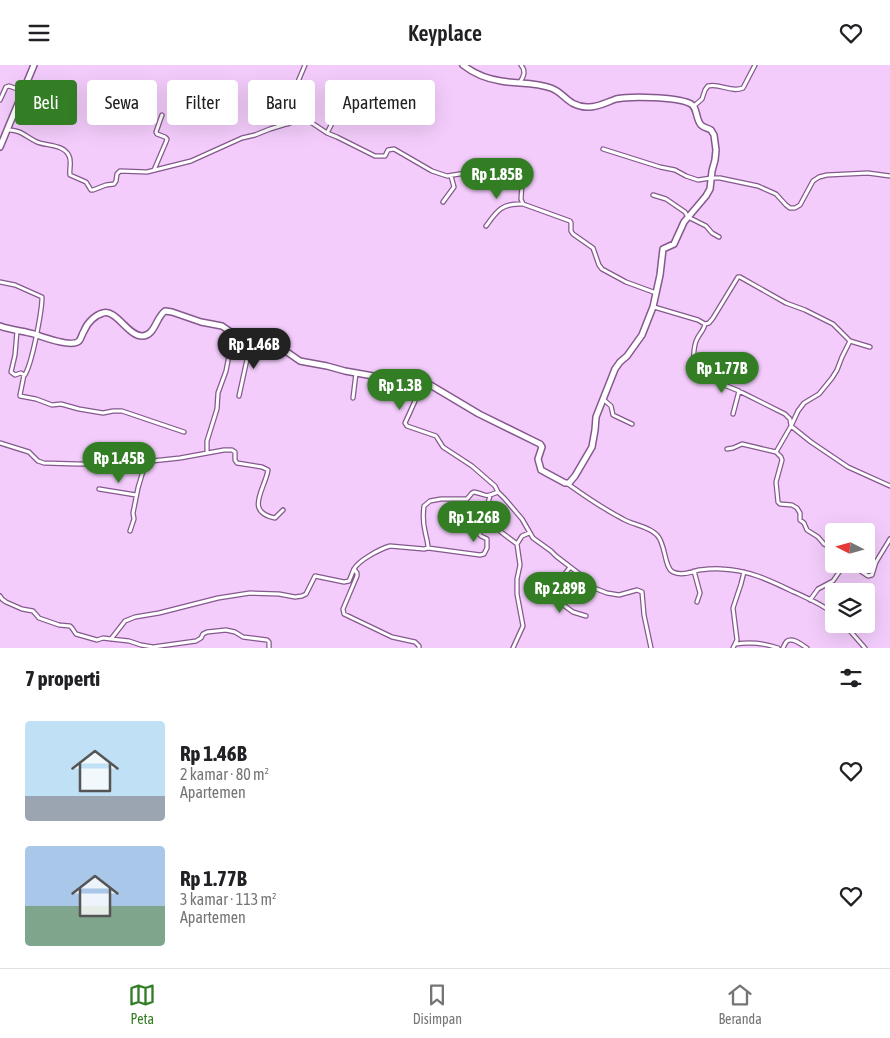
<!DOCTYPE html>
<html lang="id">
<head>
<meta charset="utf-8">
<style>
  :root { --surface:#fff; --page:#f2f2f2; --text:#202124; --muted:#757577; --line:#e0e0e0; --accent:#337d24 }
  body { margin:0; font-family:"Asap Condensed",sans-serif; background:var(--page); color:var(--text); height:100vh; display:flex; flex-direction:column; font-size:19px; white-space:nowrap }
  * { box-sizing:border-box; margin:0 }
  p { font-size:16px; color:var(--muted) }
  .icon { flex:none; width:28px; height:28px; fill:none; stroke:currentColor; stroke-width:2; stroke-linecap:round; stroke-linejoin:round }
  .map { position:relative; height:583px; overflow:hidden }
  .sheet { display:flex; flex-direction:column; background:var(--surface); flex:1 }
  .sheet>* { flex:none }
  .guide { position:absolute; left:15px; top:15px; width:500px; height:45px; display:flex; gap:10px }
  .needle { width:32px; rotate:276deg }
  .buttons { position:absolute; left:825px; top:458px; display:grid; gap:10px }
  .buttons a { display:grid; place-items:center; width:50px; height:50px; border-radius:5px; background:var(--surface); box-shadow:0 5px 20px #0002; font-size:25px }
  .price { position:absolute; translate:-50% -42px; padding:0 11px; border-radius:18px; background:var(--accent); color:#fff; font-size:16px; line-height:32px; filter:drop-shadow(0 1px 2px #0008) }
  .price::after { content:''; position:absolute; left:50%; top:30px; width:15px; height:11px; margin-left:-8px; background:inherit; clip-path:polygon(0 0,100% 0,50% 100%) }
  .price.active { background:#222; color:#fff }
  ul { padding:0; list-style:none }
  li { display:flex; align-items:center; gap:15px; height:125px; padding:0 25px }
  li span { display:grid; place-items:center; flex:none; width:140px; height:100px; border-radius:5px; color:#555 }
  li>.icon { margin-inline-start:auto }
  span .icon { width:60px; height:60px; fill:#fffc; stroke-width:1 }
  li b { font-size:21px }
  h2 { display:flex; justify-content:space-between; align-items:center; height:60px; padding:0 25px; font-size:21px }
  .tag { padding:0 18px; border-radius:5px; background:var(--surface); box-shadow:0 5px 20px #0002; font-size:18px; line-height:45px }
  .tag.active { background:var(--accent); color:#fff }
  header { display:flex; justify-content:space-between; align-items:center; height:65px; padding:0 25px; background:var(--surface); font-size:22px; font-weight:600 }
  .menu { display:flex; justify-content:space-around; align-items:center; height:70px; border-top:1px solid var(--line); background:var(--surface); font-size:14px; color:var(--muted) }
  .menu a { display:grid; justify-items:center; gap:2px }
  .menu .active { color:var(--accent) }
  .map>svg:first-child { display:block }
</style>
</head>
<body>
<header><svg class="icon" aria-label="menu" viewBox="0 0 24 24"><path d="M4 6h16M4 12h16M4 18h16"/></svg>Keyplace<svg class="icon" aria-label="heart" viewBox="0 0 24 24"><path d="M12 20l-8-8c-3-5 5-10 8-4 3-6 11-1 8 4z"/></svg></header>
<div class="map">
<svg width="890" height="583" viewBox="0 0 890 583">
  <rect width="100%" height="100%" fill="#f3ccfb"/>
  <g fill="none" stroke-linecap="round" stroke-linejoin="round">
    <defs>
      <path id="street" d="M 520,17 C 524,11 526,6 521,0
        M 0,35 L 6,22 L 9,21 L 23,26
        M 694,41 L 702,34 L 705,25 L 708,21 C 720,18 731,28 743,23 L 755,0
        M 288,59 L 287,45 L 289,38 L 305,0
        M 7,65 C 20,64 26,72 37,77 C 46,81 64,79 69,91 C 72,96 69,104 70,110 L 86,117 L 91,125 L 93,125 L 106,120 L 114,119 L 116,116 L 117,109 L 120,106 L 147,107 L 191,96 L 242,73 L 255,70 L 270,64 L 296,56 L 305,55 L 312,58 L 327,68 L 337,72 L 375,91 L 385,91 L 388,85 L 394,84 L 432,106 L 447,111 L 472,107 L 480,109 L 491,114 L 496,114 L 507,109 L 513,110 L 522,119 L 521,134 L 523,139 L 570,156 L 571,158 L 571,166 L 573,169 L 593,183 L 599,200 L 602,204 L 626,217 L 656,228
        M 327,68 L 341,41
        M 603,84 L 660,102 L 675,105 L 686,111 L 698,115 L 711,113 L 720,113 L 758,121 L 776,129 L 786,140 L 790,143 L 795,143 L 800,140 L 813,116 L 819,112 L 827,110 L 868,108 L 890,111
        M 154,105 L 166,77 L 167,74 L 165,72 L 157,69 L 156,67 L 162,50
        M 653,130 L 666,134 L 685,147 L 688,152 L 706,161 L 712,168 L 719,172
        M 443,137 L 454,122 L 451,111
        M 486,161 C 497,146 502,138 522,139
        M 0,217 L 15,220 L 42,232 C 42,245 32,301 24,311
        M 654,242 L 698,255 L 705,259 C 704,265 700,268 697,274 C 693,281 694,292 693,300 L 695,307 L 700,310 L 739,326 L 785,349 L 790,354 L 791,361 L 776,387 L 742,379 L 733,383 L 727,384
        M 705,259 L 709,258 L 713,253 L 738,212 L 740,212 L 786,238 L 805,245 L 833,259 L 850,276 L 870,282
        M 17,266 L 15,290 L 11,307 L 15,310 L 21,308 L 24,310 L 20,330 L 20,331 L 36,334 L 52,340 L 61,339 L 79,344 L 103,348 L 113,346 L 122,346 L 184,367
        M 850,276 L 842,292 L 837,305 L 832,313 L 819,329 L 804,338 L 798,346 L 791,361 L 811,377 L 848,402 L 890,421
        M 421,316 L 415,336 L 405,358 L 407,361 L 436,371 L 443,382 L 472,401 L 495,421 L 498,427 L 505,434 L 522,454 L 533,473 L 551,486 L 556,491 L 582,511 L 594,523 L 607,528 L 619,530 L 637,525 L 642,527 L 644,550 L 651,583
        M 239,331 L 251,276
        M 353,333 L 356,308
        M 604,335 L 611,341 L 613,350 L 632,359
        M 733,349 L 739,326
        M 0,378 L 29,387 L 38,396 L 44,398 L 77,399 L 90,399 L 117,396 L 152,396 L 180,393 L 224,385 L 232,385 L 235,387 L 235,395 L 237,398 L 262,402 L 268,405 C 265,424 244,447 275,453 L 283,445
        M 776,387 L 781,392 L 782,395 L 776,417 L 778,437 L 780,439 L 792,440 L 797,443 L 800,448 L 800,455 L 804,458 L 807,465 L 818,472 L 824,479 L 834,484
        M 207,388 L 207,376 L 217,344 L 218,328 L 226,306 L 233,270
        M 568,419 C 586,432 604,444 623,454 C 633,460 649,461 657,470 C 666,479 664,503 673,507 C 682,511 691,507 699,505 C 707,504 715,503 722,504 C 749,505 771,516 794,527 C 807,533 822,539 834,549
        M 99,424 L 136,430
        M 130,466 L 134,454 L 133,448 L 138,423 L 146,396
        M 501,467 L 517,479
        M 428,483 L 480,490 L 484,489 L 487,483 L 487,474 L 481,471 L 479,469 L 490,431
        M 570,502 C 565,510 558,514 559,524 L 581,535
        M 354,504 L 357,508 L 357,511 L 343,544 L 344,549 L 392,572 L 415,577 L 419,581 L 419,583
        M 694,506 L 700,528 L 697,537
        M 561,526 L 562,539 L 573,547 L 586,551
        M 0,531 L 2,534 L 6,537 L 22,544 L 33,546 L 39,553 L 59,560 L 70,561 L 72,563 L 76,569 L 97,575 L 103,573 L 111,574 L 129,576 L 141,580 L 153,582 L 189,577 L 196,576 L 201,573 L 203,569 L 207,567 L 226,565 L 235,567 L 243,572 L 267,575 L 269,577 L 269,583
        M 810,535 L 818,524 L 833,516 L 842,503 L 847,500 L 853,501 L 868,511 L 872,510 L 876,497 L 890,474
        M 844,559 L 865,583
        M 111,574 L 125,556 L 135,552 L 159,548 L 218,533 L 250,528 L 279,529 L 295,532 L 302,531 L 306,529 L 315,511 L 344,517 L 349,516 C 351,512 352,508 354,504 C 359,495 380,484 390,481 L 424,484 L 428,483 C 428,477 426,472 425,466 C 423,458 423,449 424,441 L 430,436 L 441,434 L 467,434 L 472,428 L 474,427 C 488,430 483,433 498,427
        M 736,579 C 750,577 764,578 778,583
        M 513,583 L 523,561 L 517,529 L 517,514 L 520,500 L 517,479 L 522,471 L 529,468
        M 733,583 L 737,575 L 733,543 L 741,519 L 744,507
        M 783,583 C 784,581 785,578 787,576 C 793,572 802,580 807,583"/>
      <path id="secondary" d="M 0,82 L 34,0
        M 0,261 C 11,265 23,266 34,269 C 43,272 72,283 79,276 C 81,274 82,269 84,266 C 87,258 95,250 103,248 C 116,244 128,271 142,271 C 155,271 156,252 165,246 L 172,247 L 201,257 L 222,261 L 238,272 L 287,287 L 300,296 L 305,297 L 327,301 L 345,306 L 379,312 L 421,316 L 427,318 L 479,349 L 540,379 L 542,382 L 538,394 L 541,405 L 565,418 L 569,418 L 575,411 L 592,382 L 595,365 L 596,352 L 615,304 L 620,297 L 627,291 L 642,270 L 653,242 L 660,210 L 663,184 L 674,179 L 684,157 L 706,131 L 710,124 L 712,106 L 715,95 L 716,85 L 714,70 L 711,65 C 708,63 704,63 701,60 C 695,53 698,41 689,38 C 675,32 631,31 616,34 C 607,37 597,43 587,42 C 567,41 565,28 551,23 C 534,17 518,19 501,16 C 488,14 473,8 463,0"/>
    </defs>
    <use href="#street" stroke="#85598e" stroke-width="5.5"/>
    <use href="#secondary" stroke="#85598e" stroke-width="8"/>
    <use href="#street" stroke="#fff" stroke-width="3"/>
    <use href="#secondary" stroke="#fff" stroke-width="5"/>
  </g>
</svg>
<div class="buttons">
<a><svg class="needle" viewBox="-14 -14 28 28"><path d="M0-13l5 13h-10z" fill="#e53935"/><path d="M0 13l5-13h-10z" fill="#757577"/></svg></a>
<a><svg class="icon" aria-label="layers" viewBox="0 0 24 24"><path d="M12 4l9 5-9 5-9-5zM3 14l9 5 9-5"/></svg></a>
</div>
<b class="price" style="left:497px;top:135px">Rp 1.85B</b>
<b class="price active" style="left:254px;top:305px">Rp 1.46B</b>
<b class="price" style="left:722px;top:329px">Rp 1.77B</b>
<b class="price" style="left:400px;top:346px">Rp 1.3B</b>
<b class="price" style="left:119px;top:419px">Rp 1.45B</b>
<b class="price" style="left:474px;top:478px">Rp 1.26B</b>
<b class="price" style="left:560px;top:549px">Rp 2.89B</b>
<div class="guide">
<a class="tag active">Beli</a>
<a class="tag">Sewa</a>
<a class="tag">Filter</a>
<a class="tag">Baru</a>
<a class="tag">Apartemen</a>
</div>
</div>
<section class="sheet">
<h2>7 properti<svg class="icon" aria-label="filters" viewBox="0 0 24 24"><path d="M4 7h16M4 17h16"/><circle cx="9" cy="7" r="2"/><circle cx="15" cy="17" r="2"/></svg></h2>
<ul>
<li><span style="background:linear-gradient(#bfe0f5 75%,#9aa5b1 0)"><svg class="icon" aria-label="home" viewBox="0 0 24 24"><path d="M3 11l9-7 9 7M6 9v11h12V9"/></svg></span><div><b>Rp 1.46B</b><p>2 kamar · 80 m²</p><p>Apartemen</p></div><svg class="icon" aria-label="heart" viewBox="0 0 24 24"><path d="M12 20l-8-8c-3-5 5-10 8-4 3-6 11-1 8 4z"/></svg></li>
<li><span style="background:linear-gradient(#a9c7e8 60%,#7fa58c 0)"><svg class="icon" aria-label="home" viewBox="0 0 24 24"><path d="M3 11l9-7 9 7M6 9v11h12V9"/></svg></span><div><b>Rp 1.77B</b><p>3 kamar · 113 m²</p><p>Apartemen</p></div><svg class="icon" aria-label="heart" viewBox="0 0 24 24"><path d="M12 20l-8-8c-3-5 5-10 8-4 3-6 11-1 8 4z"/></svg></li>
</ul>
</section>
<nav class="menu">
<a class="active"><svg class="icon" aria-label="map" viewBox="0 0 24 24"><path d="M3 6l6-2 6 2 6-2v14l-6 2-6-2-6 2zM9 4v14M15 6v14"/></svg>Peta</a>
<a><svg class="icon" aria-label="saved" viewBox="0 0 24 24"><path d="M7 4h10v16l-5-4-5 4z"/></svg>Disimpan</a>
<a><svg class="icon" aria-label="home" viewBox="0 0 24 24"><path d="M3 11l9-7 9 7M6 9v11h12V9"/></svg>Beranda</a>
</nav>
</body>
</html>
